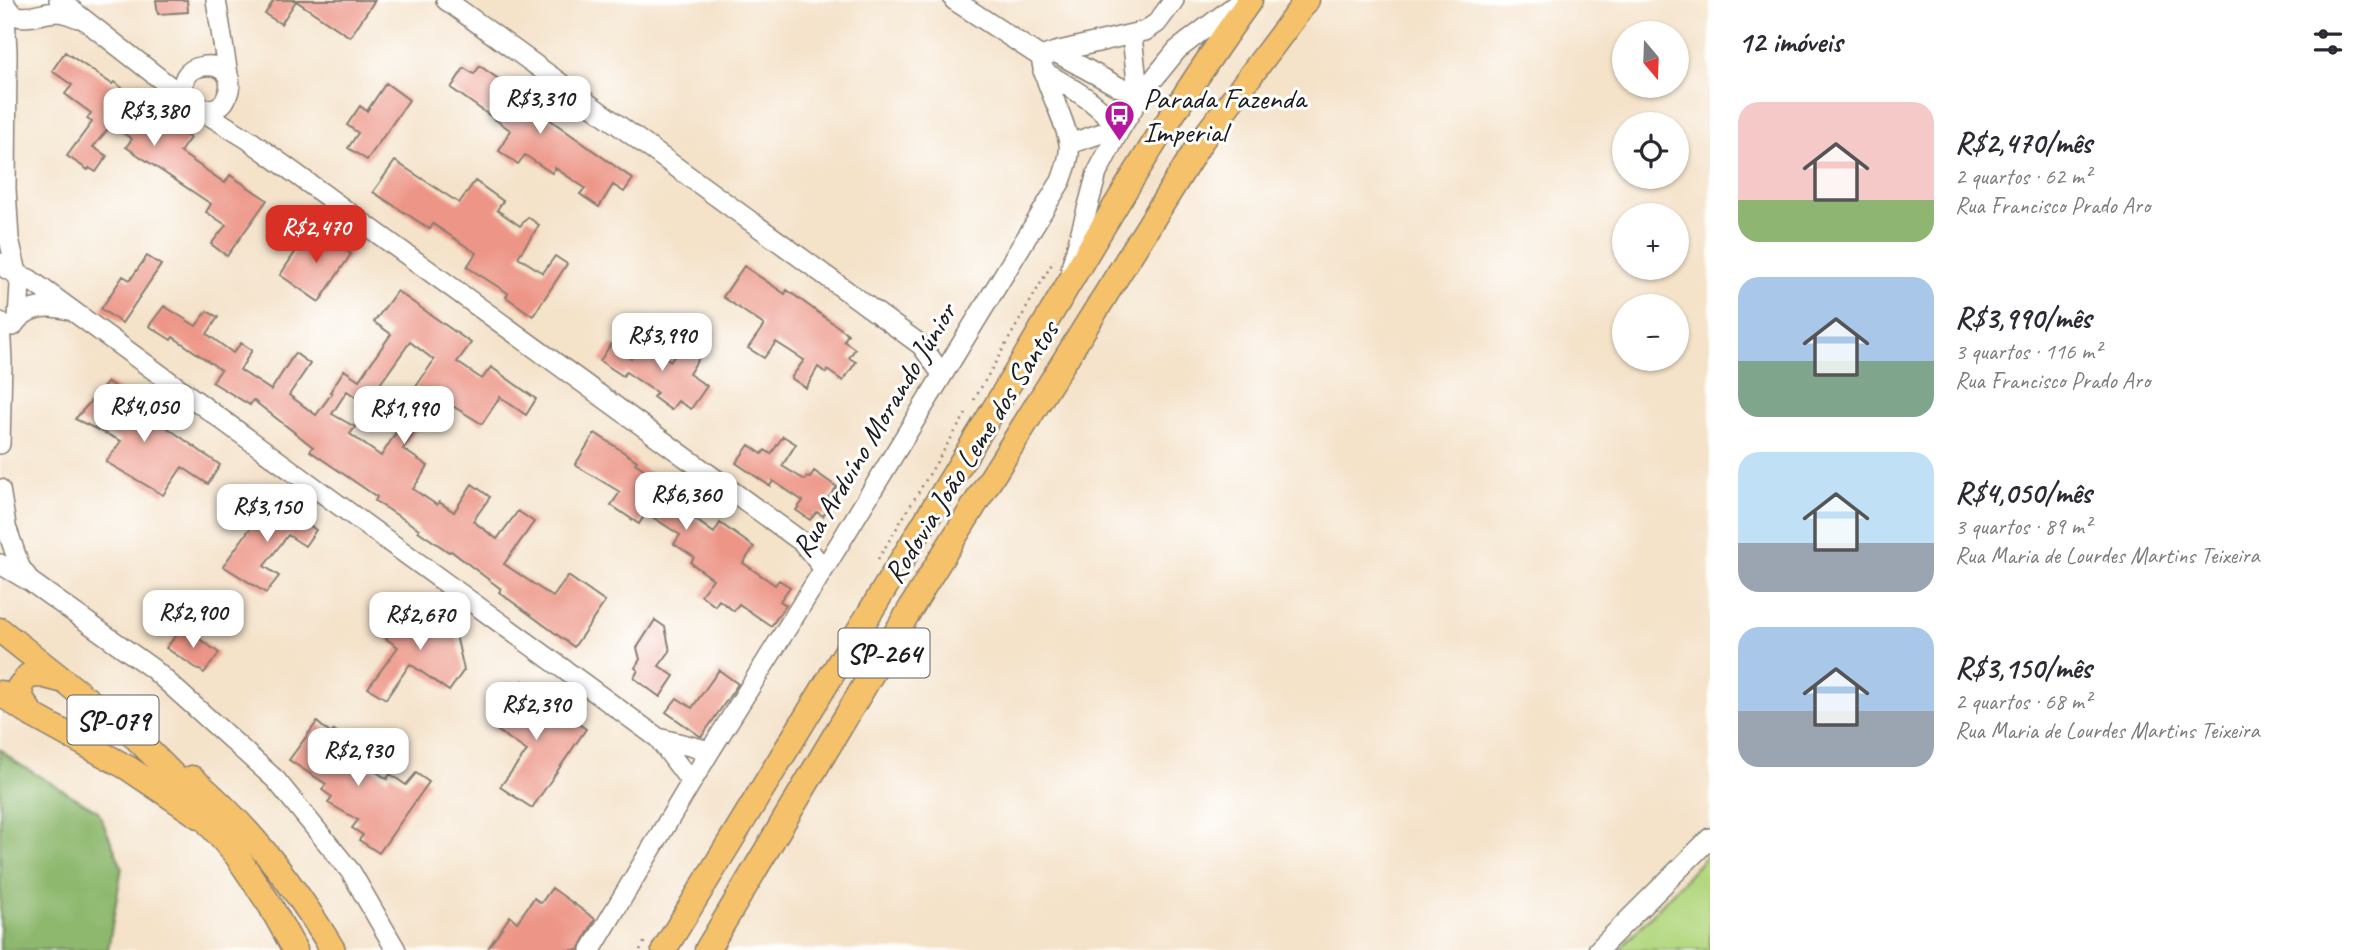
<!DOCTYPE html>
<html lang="pt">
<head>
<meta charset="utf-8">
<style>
  :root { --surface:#fff; --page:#f7f7f7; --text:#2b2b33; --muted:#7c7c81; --accent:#d93025 }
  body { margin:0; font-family:Caveat,sans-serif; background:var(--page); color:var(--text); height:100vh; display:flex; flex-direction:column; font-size:26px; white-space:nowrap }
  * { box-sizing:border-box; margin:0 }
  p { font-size:23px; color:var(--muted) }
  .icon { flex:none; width:38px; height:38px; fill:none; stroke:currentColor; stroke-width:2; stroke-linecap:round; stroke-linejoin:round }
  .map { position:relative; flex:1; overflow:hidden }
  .panel { display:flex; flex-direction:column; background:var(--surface); width:665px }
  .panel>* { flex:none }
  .needle { width:46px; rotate:161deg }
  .buttons { position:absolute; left:1612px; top:21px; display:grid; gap:14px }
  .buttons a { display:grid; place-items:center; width:77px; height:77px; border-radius:50%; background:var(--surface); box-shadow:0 2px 5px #0004; font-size:35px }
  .price { position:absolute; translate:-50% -60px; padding:0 16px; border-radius:14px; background:#fff; color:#222; font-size:23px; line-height:46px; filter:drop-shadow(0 2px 4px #0008) }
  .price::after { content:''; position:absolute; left:50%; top:42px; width:21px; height:16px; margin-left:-10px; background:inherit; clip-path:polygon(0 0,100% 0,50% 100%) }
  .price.current { background:var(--accent); color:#fff }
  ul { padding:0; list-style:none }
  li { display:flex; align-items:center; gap:21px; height:175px; padding:0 28px }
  li span { display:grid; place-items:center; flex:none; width:196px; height:140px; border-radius:21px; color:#555 }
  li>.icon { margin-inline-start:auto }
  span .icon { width:84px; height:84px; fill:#fffc; stroke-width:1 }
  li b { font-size:30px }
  h2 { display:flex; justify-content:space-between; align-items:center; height:84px; padding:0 28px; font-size:30px }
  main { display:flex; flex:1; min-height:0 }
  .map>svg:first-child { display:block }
</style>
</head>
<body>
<main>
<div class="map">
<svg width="1710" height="950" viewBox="0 0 1710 950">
  <rect width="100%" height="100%" fill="#fff"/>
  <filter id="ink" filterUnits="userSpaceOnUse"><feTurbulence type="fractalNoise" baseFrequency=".0143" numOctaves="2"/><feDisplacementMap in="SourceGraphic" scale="14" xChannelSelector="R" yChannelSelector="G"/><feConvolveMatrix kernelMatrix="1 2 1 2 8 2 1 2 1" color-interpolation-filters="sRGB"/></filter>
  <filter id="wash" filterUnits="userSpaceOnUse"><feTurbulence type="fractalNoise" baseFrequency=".00686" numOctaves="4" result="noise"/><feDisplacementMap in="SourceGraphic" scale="28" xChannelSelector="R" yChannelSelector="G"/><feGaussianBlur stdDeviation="1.57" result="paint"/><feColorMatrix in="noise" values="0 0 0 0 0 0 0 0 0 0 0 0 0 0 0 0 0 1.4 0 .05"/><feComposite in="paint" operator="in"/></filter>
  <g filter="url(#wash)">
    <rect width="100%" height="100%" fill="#f4e2c9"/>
    <path fill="#b3d880" stroke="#687a4e" stroke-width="2" d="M 1710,852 L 1710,950 L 1619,950 Z"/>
    <path fill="#8eb86e" stroke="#556a45" stroke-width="2" d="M 0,749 L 14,761 L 98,811 L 122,867 L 108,950 L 0,950 Z"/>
    <g id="blocks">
      <path fill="#ed9687" d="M 156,0 L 187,0 L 188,12 L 158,14 Z
        M 274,0 L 375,0 L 350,37 L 296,1 L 281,24 L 265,14 Z
        M 65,52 L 112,84 L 114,82 L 190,138 L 180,152 L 225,183 L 230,175 L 267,200 L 227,256 L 211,244 L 226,225 L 206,212 L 211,204 L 126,147 L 132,139 L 111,125 L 93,147 L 107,156 L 96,172 L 89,168 L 88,170 L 67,156 L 92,122 L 87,119 L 91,113 L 65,94 L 72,85 L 52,71 Z
        M 480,66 L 544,111 L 542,114 L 633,179 L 624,192 L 613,185 L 599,207 L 580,194 L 585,188 L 555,168 L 552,173 L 525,155 L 518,164 L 499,151 L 510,130 L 451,88 L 464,68 L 474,74 Z
        M 386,83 L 409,100 L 367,160 L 348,148 L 358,133 L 347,125 L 360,106 L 367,111 Z
        M 395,161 L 459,203 L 475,181 L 503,201 L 497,210 L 520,226 L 528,217 L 539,225 L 518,257 L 543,273 L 555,256 L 567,264 L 533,316 L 506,297 L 508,293 L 467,267 L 476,253 L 433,224 L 430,229 L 373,192 Z
        M 312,227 L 351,254 L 319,302 L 280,275 Z
        M 147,256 L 161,265 L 122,323 L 101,309 L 123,276 L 130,280 Z
        M 744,266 L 785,294 L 787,290 L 848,334 L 844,341 L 855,349 L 849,358 L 856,362 L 843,381 L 827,370 L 826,373 L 818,367 L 806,388 L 791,378 L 804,360 L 776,342 L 764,358 L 748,348 L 764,325 L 723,297 Z
        M 397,291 L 471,343 L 457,362 L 482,379 L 491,367 L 536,399 L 526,415 L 500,397 L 482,424 L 433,394 L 428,401 L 413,391 L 434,360 L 410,342 L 375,391 L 381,395 L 371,408 L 347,391 L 332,414 L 355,427 L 350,434 L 381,456 L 404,420 L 417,429 L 403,449 L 428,466 L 413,489 L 437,505 L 439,502 L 454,512 L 472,484 L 490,497 L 473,521 L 497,539 L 518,511 L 534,522 L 504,564 L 553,597 L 568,576 L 605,602 L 574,647 L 499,592 L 501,589 L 451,551 L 449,552 L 418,531 L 419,529 L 375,501 L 377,497 L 310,451 L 313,447 L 253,400 L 250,405 L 212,382 L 221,370 L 173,337 L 171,340 L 149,326 L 164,306 L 196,326 L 207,311 L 218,317 L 207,334 L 233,353 L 241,343 L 252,350 L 240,370 L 271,390 L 295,353 L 310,364 L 289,395 L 316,415 L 332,393 L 330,392 L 344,370 L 359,380 L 391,334 L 374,322 Z
        M 686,339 L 703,351 L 689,374 L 707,386 L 691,409 L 678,401 L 671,410 L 653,397 L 657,393 L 626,372 L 623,376 L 600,361 L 611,344 L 631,358 L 639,348 L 650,355 L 654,350 L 671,361 Z
        M 108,382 L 132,398 L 124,413 L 150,431 L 158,421 L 220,465 L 208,484 L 182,467 L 163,495 L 106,462 L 121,441 L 75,419 Z
        M 595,433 L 637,461 L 635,463 L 675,489 L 674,491 L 694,505 L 688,514 L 714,533 L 720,523 L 754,547 L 743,563 L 775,585 L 779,580 L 790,587 L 780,601 L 786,605 L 771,626 L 739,604 L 734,611 L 719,600 L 715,606 L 701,595 L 713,579 L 691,563 L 694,557 L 674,544 L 680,535 L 646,513 L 639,524 L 611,505 L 620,492 L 575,465 Z
        M 783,436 L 796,444 L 782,466 L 805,480 L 807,477 L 810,478 L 814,471 L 837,487 L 828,498 L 833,501 L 823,516 L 817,512 L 810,520 L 796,510 L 803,501 L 773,481 L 770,486 L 736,463 L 749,445 L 762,454 L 765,450 L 771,454 Z
        M 272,498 L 316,530 L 305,546 L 288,535 L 264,566 L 279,576 L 266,593 L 223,566 Z
        M 410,602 L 439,621 L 456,635 L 464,670 L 449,691 L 410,664 L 386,699 L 368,688 L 398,647 L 386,639 Z
        M 655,620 L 665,627 L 670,651 L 659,666 L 674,676 L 660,697 L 634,678 L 638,670 L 635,668 L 640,659 L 637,648 Z
        M 183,627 L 219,653 L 204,673 L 166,648 Z
        M 719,670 L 738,684 L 702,736 L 700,736 L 666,712 L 677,698 L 692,708 Z
        M 523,681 L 549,699 L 547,702 L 586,729 L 532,808 L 500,787 L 527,751 L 491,726 Z
        M 317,722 L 331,734 L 334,730 L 348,740 L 335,758 L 358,775 L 372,769 L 387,779 L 390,774 L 406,785 L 416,773 L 429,782 L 379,853 L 359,840 L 363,835 L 352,828 L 358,820 L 328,803 L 332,797 L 322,790 L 326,784 L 289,760 Z
        M 552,888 L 595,919 L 579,950 L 487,950 L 510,916 L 517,922 L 534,898 L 541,903 Z"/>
    </g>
  </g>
  <g filter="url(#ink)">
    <use href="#blocks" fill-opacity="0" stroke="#887f72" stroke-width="2"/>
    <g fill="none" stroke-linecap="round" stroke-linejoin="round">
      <defs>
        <path id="minor" d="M 4,0 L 7,51 L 6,189 L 9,239 L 20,285 L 18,318
          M 4,0 C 12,28 37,13 56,12 C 64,12 71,15 78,18
          M 59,0 L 191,103 C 203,112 221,112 227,96 C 246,51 158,59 191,103
          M 216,0 L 229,81
          M 446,0 L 921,345 L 942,374
          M 954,0 L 1041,57
          M 1132,36 L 1138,91
          M 1055,52 L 1119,87 L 1143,92
          M 1043,71 C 1072,89 1099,101 1119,131
          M 197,108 L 249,140 L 802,542 L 824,569
          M 1069,144 L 1117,128
          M 0,263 L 8,270 L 29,279 L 658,738 L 691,782
          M 1071,268 L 1097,173 L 1119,131 L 1143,92 L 1177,50 L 1242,0
          M 0,322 L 2,361 L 0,444
          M 13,326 C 26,306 47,304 69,310
          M 0,489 L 6,525
          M 8,532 L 20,567 L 28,578
          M 0,564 L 31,582 L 153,669 L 276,780 L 351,872 L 396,950
          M 658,738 L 710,751
          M 591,950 L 710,751 L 824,569 L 1061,181 C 1065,170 1071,156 1069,143 C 1064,114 1045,88 1041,57 L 1055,52 L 1145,31 L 1157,23 L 1174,0
          M 1598,950 L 1710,838"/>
        <path id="major" d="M 0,630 L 136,738 L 192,794 L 210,825 L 237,856 L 270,905 L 295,950
          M 0,693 L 32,715 L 128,768 L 199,816
          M 32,715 L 22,699 L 19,687 L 28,676 L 41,675 L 64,681
          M 192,778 C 249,826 295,886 333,950
          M 664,950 C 776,768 887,586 997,404 C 1079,268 1157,129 1250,0
          M 707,950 L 924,586 L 1202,140 L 1307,0"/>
      </defs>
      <use href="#minor" stroke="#887f72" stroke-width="22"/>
      <use href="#major" stroke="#887f72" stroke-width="27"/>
      <path stroke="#887f72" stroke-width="2.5" stroke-dasharray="2 5" stroke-linecap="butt" d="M 974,400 L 1054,260
        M 878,559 L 967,412
        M 640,950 L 645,941"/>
      <use href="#minor" stroke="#fff" stroke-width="19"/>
      <use href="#major" stroke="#f5c16b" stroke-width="24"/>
    </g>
  </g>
  <defs>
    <symbol id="bus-pin" viewBox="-11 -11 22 30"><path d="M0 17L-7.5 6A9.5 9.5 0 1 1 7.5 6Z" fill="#b5179e" stroke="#fff"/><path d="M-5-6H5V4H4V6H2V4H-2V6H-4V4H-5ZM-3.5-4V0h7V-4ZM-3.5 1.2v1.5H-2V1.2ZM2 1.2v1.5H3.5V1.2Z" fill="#fff"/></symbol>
  </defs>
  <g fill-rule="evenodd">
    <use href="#bus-pin" x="1102" y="98" width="35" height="47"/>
  </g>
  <g text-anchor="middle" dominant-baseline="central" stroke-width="6" stroke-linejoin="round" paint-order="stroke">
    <g fill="#fff" stroke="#606060" stroke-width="2">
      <rect x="838.5" y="628.5" width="91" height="49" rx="5"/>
      <rect x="67.5" y="695.5" width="91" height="49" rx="5"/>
    </g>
    <g font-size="28" font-weight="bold" fill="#1c1c1c">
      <text x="884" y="653">SP-264</text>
      <text x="113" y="720">SP-079</text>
    </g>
    <g font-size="30" fill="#1c1c1c" stroke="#fff" text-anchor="start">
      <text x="1143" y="98">Parada Fazenda<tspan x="1143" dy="34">Imperial</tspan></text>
    </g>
    <g font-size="30" fill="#1c1c1c" stroke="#fff">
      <text transform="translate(874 430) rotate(-59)">Rua Arduíno Morando Júnior</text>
      <text transform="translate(971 452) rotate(-58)">Rodovia João Leme dos Santos</text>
    </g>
  </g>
</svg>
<div class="buttons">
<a><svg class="needle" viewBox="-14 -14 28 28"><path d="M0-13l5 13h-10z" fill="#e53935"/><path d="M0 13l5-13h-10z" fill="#7c7c81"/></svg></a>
<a><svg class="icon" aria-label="locate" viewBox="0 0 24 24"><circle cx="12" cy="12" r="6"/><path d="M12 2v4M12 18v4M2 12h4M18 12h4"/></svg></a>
<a>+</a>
<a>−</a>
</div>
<b class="price" style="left:540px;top:136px">R$3,310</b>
<b class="price" style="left:154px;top:148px">R$3,380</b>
<b class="price current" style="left:316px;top:265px">R$2,470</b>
<b class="price" style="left:662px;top:373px">R$3,990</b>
<b class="price" style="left:144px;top:444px">R$4,050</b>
<b class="price" style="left:404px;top:446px">R$1,990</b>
<b class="price" style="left:686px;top:532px">R$6,360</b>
<b class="price" style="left:267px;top:544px">R$3,150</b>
<b class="price" style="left:193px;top:650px">R$2,900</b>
<b class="price" style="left:420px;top:652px">R$2,670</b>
<b class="price" style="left:536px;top:742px">R$2,390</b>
<b class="price" style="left:358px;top:788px">R$2,930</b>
</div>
<section class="panel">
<h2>12 imóveis<svg class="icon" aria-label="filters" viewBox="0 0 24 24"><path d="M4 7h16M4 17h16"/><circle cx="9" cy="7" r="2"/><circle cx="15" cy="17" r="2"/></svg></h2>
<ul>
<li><span style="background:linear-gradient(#f6c9c9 70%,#8fb573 0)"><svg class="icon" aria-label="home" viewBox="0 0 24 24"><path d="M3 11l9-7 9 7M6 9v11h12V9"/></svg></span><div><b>R$2,470/mês</b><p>2 quartos · 62 m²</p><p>Rua Francisco Prado Aro</p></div></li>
<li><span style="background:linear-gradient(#a9c7e8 60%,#7fa58c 0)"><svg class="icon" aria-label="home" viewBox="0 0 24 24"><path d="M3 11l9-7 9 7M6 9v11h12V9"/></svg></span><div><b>R$3,990/mês</b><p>3 quartos · 116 m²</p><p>Rua Francisco Prado Aro</p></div></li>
<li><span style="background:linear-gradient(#bfe0f5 65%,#9aa5b1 0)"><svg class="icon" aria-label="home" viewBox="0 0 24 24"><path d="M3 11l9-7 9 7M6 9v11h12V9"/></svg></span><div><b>R$4,050/mês</b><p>3 quartos · 89 m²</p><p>Rua Maria de Lourdes Martins Teixeira</p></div></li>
<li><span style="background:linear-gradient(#a9c7e8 60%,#9aa5b1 0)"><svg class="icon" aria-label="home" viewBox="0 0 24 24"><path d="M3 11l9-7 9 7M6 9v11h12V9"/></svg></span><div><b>R$3,150/mês</b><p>2 quartos · 68 m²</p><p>Rua Maria de Lourdes Martins Teixeira</p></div></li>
</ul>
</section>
</main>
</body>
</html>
